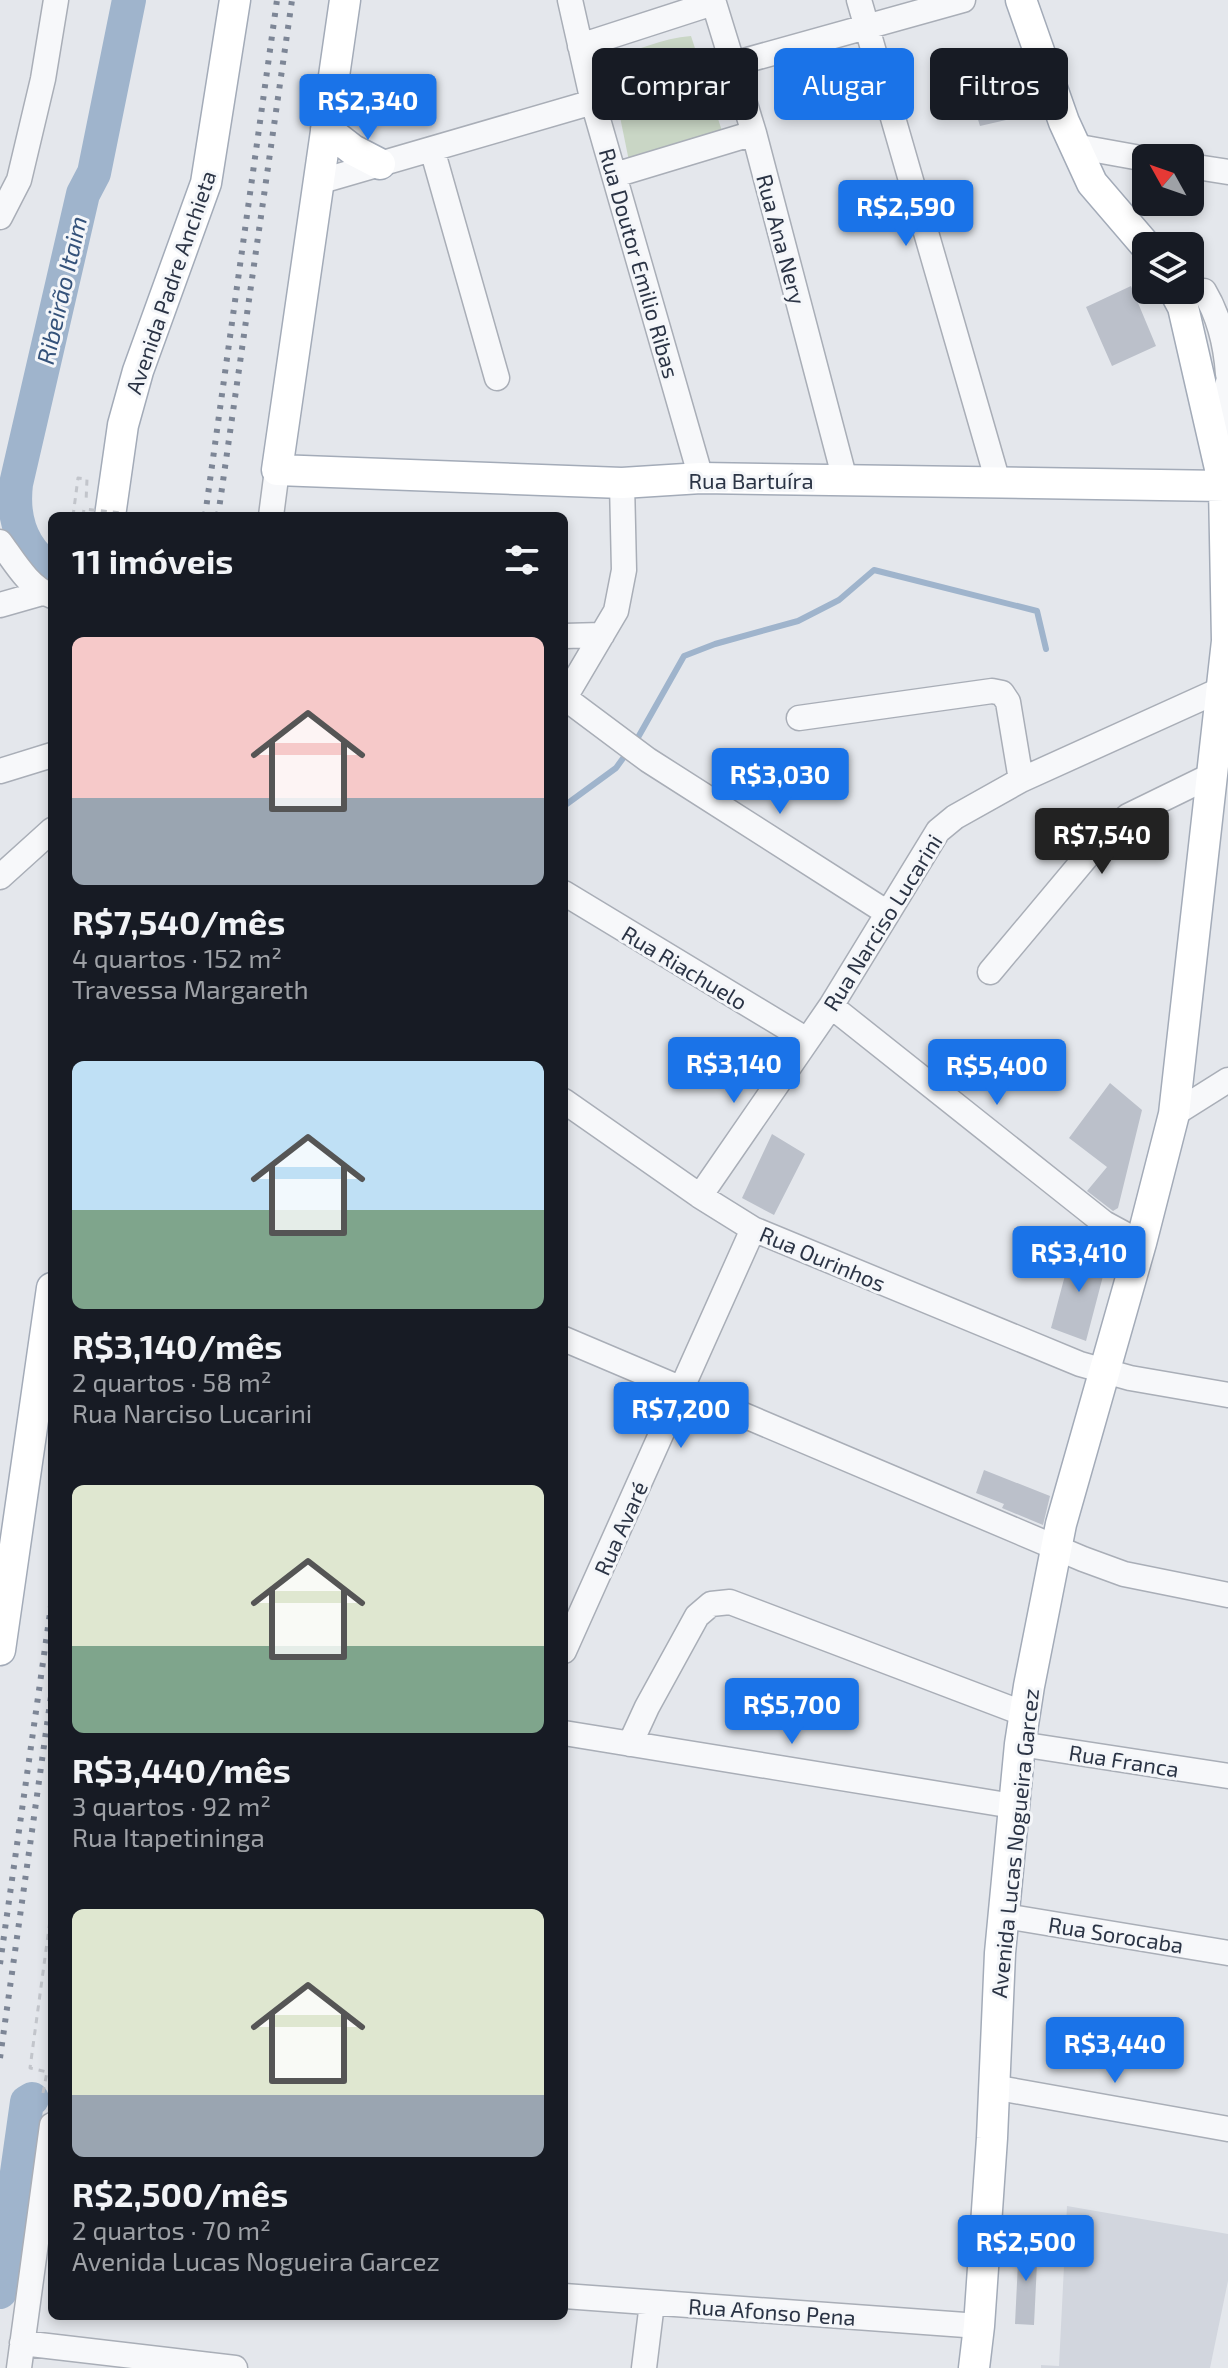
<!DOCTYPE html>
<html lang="pt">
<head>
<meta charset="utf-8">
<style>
  :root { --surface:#171b24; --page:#242831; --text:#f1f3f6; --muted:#9ea1a6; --accent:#1a73e8 }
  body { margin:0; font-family:"Exo 2",sans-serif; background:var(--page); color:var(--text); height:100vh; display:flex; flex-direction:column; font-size:30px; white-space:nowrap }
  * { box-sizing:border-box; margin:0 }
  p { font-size:26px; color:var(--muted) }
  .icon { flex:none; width:44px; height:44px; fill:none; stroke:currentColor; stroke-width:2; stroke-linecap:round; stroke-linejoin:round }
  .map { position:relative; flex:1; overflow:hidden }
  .side { position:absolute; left:48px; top:512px; width:520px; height:1808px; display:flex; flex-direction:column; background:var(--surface); border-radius:12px; box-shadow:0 4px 12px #0003 }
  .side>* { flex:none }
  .guide { position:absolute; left:592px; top:48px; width:516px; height:72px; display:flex; gap:16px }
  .needle { width:52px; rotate:310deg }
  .fabs { position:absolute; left:1132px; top:144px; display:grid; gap:16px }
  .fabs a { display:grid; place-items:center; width:72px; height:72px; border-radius:12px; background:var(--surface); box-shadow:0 4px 12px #0003; font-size:40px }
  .price { position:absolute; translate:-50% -68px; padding:0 18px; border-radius:8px; background:var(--accent); color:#fff; font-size:26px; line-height:52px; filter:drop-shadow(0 2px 4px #0008) }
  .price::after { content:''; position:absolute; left:50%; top:48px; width:24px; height:18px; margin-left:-12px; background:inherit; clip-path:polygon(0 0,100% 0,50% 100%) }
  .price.selected { background:#222; color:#fff }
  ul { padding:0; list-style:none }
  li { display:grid; align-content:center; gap:16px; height:424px; padding:0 24px }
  li span { display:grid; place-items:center; height:248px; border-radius:12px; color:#555 }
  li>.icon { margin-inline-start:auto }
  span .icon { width:144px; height:144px; fill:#fffc; stroke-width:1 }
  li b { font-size:34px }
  h2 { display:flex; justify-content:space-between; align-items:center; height:96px; padding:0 24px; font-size:34px }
  .tag { padding:0 28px; border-radius:12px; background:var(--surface); box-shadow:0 4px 12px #0003; font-size:28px; line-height:72px }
  .tag.selected { background:var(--accent); color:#fff }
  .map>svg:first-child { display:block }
</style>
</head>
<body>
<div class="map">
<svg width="1228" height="2368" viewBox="0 0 1228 2368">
  <rect width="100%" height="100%" fill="#e4e7ec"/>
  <path fill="#d2d6de" d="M 1067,2206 L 1228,2234 L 1228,2281 L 1210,2368 L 1041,2368 L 1041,2365 L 1059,2366 Z"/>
  <path fill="#c9d6c5" d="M 691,36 L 722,131 L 629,161 L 608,58 C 637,51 662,38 691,36 Z"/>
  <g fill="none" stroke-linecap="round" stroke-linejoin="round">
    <path stroke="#9fb4cc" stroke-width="6" d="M 636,741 L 684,656 L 715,644 L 798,621 L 839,600 L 874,570 L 1037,611 L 1046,649
      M 564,806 L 616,768 L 629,750"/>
    <path stroke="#9fb4cc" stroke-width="34" d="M 52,570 C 22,550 12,518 16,484 L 83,194 L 94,173 L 129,0
      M 0,2292 L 27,2102 L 32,2099"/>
  </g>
  <path fill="#bbc0ca" d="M 1006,60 L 1023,116 L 980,126 L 964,75 Z
    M 1131,286 L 1156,346 L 1112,366 L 1086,307 Z
    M 1110,1083 L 1142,1110 L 1118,1208 L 1113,1211 L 1087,1191 L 1107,1167 L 1069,1138 Z
    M 772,1134 L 805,1154 L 774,1215 L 742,1198 Z
    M 1072,1249 L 1108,1257 L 1086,1341 L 1051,1328 Z
    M 984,1470 L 1050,1496 L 1043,1525 L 1002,1508 L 1004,1504 L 976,1493 Z
    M 1019,2241 L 1038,2242 L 1034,2325 L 1015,2324 Z"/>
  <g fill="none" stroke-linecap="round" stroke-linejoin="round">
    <defs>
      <path id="minor" d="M 570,0 L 593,102 L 701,478
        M 713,0 L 754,133 L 845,480
        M 859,0 L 998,482
        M 580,46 L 713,3
        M 733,64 L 963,0
        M 1074,146 L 1146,159
        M 432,149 L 497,378
        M 1190,166 L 1228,172
        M 615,175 L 754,133
        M 318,182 L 593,102
        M 0,217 L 19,180 L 43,79 L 56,0
        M 1204,291 C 1219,316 1226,345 1228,374
        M 1216,444 L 1228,382
        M 271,516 L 277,470
        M 0,542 C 14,561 29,588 52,596
        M 0,605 L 42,593
        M 564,636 L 602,635
        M 565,698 L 648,760 L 886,912
        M 564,699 L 616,611 L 624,570 L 622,483
        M 799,718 L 992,691 L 1002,693 L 1008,702 L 1021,780
        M 0,771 L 52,755
        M 0,877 L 52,830
        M 564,893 L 807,1040
        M 990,972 L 1103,837 L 1128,816 L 1212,775
        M 831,1006 L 1104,1223 L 1141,1243
        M 564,1101 L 700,1196 L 753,1229 L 1080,1364 L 1130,1378 L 1228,1395
        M 1174,1114 L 1228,1080
        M 700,1196 L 831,1006 L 938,831 L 955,817 L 1021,780 L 1222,689
        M 564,1339 L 1083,1559 L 1124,1574 L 1228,1595
        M 564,1651 L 753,1229
        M 564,1733 L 1013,1806
        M 630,1744 L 647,1707 L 697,1616 L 711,1604 L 730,1602 L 1025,1714
        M 1020,1744 L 1228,1776
        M 1005,1916 L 1228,1953
        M 993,2087 L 1228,2129
        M 564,2296 L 979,2326
        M 22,2343 L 235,2368
        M 19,2368 L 52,2125
        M 644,2368 L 652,2303"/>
      <path id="major" d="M 345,0 L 277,470 L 622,483 L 701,478 L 1224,486
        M 1021,0 L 1064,122 L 1092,183 L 1146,246
        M 326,129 L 353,150 L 380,164
        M 110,516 L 123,425 L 138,371 L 206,183 L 235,0
        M 0,1650 L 52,1288
        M 974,2368 L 979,2326 L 992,2138 L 1000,1953 L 1020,1744 L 1029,1686 L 1061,1524 L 1141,1243 L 1174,1114 L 1227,641 L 1224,486 L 1183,307 L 1174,290"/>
    </defs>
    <use href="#minor" stroke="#a9aeb7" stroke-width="27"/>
    <use href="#major" stroke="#a3abb8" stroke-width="33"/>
    <path stroke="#c2c5cb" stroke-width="3" stroke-dasharray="6 6" stroke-linecap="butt" d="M 73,516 L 78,478 L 87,479 L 86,502
      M 43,2093 L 47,2072 L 30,2068 L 52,1906"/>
    <use href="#minor" stroke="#f7f8fa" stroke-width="24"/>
    <use href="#major" stroke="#fff" stroke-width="30"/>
    <path stroke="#7d8696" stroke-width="6" stroke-dasharray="4 8" stroke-linecap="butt" d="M 205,516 L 277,0
      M 218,516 L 292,0
      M 0,1964 L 52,1599
      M 0,2058 L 52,1689"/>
    <path stroke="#c2c5cb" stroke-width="3" stroke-dasharray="6 6" stroke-linecap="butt" d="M 83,516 L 84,509 L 149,516"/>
  </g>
  <g text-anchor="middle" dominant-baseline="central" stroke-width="6" stroke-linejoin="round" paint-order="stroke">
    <g font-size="22" fill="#2b3445" stroke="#f4f6f9">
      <text transform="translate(782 239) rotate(75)">Rua Ana Nery</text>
      <text transform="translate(640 263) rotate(74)">Rua Doutor Emilio Ribas</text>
      <text transform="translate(170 282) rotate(-71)">Avenida Padre Anchieta</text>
      <text x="751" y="480">Rua Bartuíra</text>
      <text transform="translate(882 922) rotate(-58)">Rua Narciso Lucarini</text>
      <text transform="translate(685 967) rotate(31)">Rua Riachuelo</text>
      <text transform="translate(823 1258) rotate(23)">Rua Ourinhos</text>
      <text transform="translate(620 1528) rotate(-66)">Rua Avaré</text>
      <text transform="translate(1124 1760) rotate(9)">Rua Franca</text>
      <text transform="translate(1014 1843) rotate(-84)">Avenida Lucas Nogueira Garcez</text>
      <text transform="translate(1116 1934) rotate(9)">Rua Sorocaba</text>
      <text transform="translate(772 2311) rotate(4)">Rua Afonso Pena</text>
    </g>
    <g font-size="24" font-style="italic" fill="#34527a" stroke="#f4f6f9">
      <text transform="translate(61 290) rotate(-77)">Ribeirão Itaim</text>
    </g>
  </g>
</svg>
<div class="fabs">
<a><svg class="needle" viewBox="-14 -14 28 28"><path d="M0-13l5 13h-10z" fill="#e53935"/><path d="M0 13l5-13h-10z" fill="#9ea1a6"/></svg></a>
<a><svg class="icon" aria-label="layers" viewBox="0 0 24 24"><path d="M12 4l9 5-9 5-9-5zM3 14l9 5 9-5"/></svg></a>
</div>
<b class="price" style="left:368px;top:142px">R$2,340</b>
<b class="price" style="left:906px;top:248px">R$2,590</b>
<b class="price" style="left:780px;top:816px">R$3,030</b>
<b class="price selected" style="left:1102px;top:876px">R$7,540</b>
<b class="price" style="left:734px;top:1105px">R$3,140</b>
<b class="price" style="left:997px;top:1107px">R$5,400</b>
<b class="price" style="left:1079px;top:1294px">R$3,410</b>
<b class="price" style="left:681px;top:1450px">R$7,200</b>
<b class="price" style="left:792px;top:1746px">R$5,700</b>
<b class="price" style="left:1115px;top:2085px">R$3,440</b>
<b class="price" style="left:1026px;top:2283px">R$2,500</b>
<div class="guide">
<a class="tag">Comprar</a>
<a class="tag selected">Alugar</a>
<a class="tag">Filtros</a>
</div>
<section class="side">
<h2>11 imóveis<svg class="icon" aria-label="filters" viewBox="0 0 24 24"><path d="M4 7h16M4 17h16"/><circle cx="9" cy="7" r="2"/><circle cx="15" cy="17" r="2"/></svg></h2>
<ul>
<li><span style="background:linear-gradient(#f6c9c9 65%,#9aa5b1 0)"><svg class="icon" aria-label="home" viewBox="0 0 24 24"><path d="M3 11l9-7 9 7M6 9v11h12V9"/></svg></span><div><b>R$7,540/mês</b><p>4 quartos · 152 m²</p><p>Travessa Margareth</p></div></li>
<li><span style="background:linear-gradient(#bfe0f5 60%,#7fa58c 0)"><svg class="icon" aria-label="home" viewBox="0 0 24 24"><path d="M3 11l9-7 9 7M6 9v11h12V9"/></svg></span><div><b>R$3,140/mês</b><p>2 quartos · 58 m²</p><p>Rua Narciso Lucarini</p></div></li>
<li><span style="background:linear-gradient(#dfe7d0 65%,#7fa58c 0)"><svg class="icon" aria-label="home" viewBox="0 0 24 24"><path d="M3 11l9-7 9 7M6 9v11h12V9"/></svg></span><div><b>R$3,440/mês</b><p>3 quartos · 92 m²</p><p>Rua Itapetininga</p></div></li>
<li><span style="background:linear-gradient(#dfe7d0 75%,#9aa5b1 0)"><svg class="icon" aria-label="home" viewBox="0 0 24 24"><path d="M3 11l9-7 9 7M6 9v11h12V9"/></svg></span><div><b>R$2,500/mês</b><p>2 quartos · 70 m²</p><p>Avenida Lucas Nogueira Garcez</p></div></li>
</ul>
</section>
</div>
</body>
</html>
